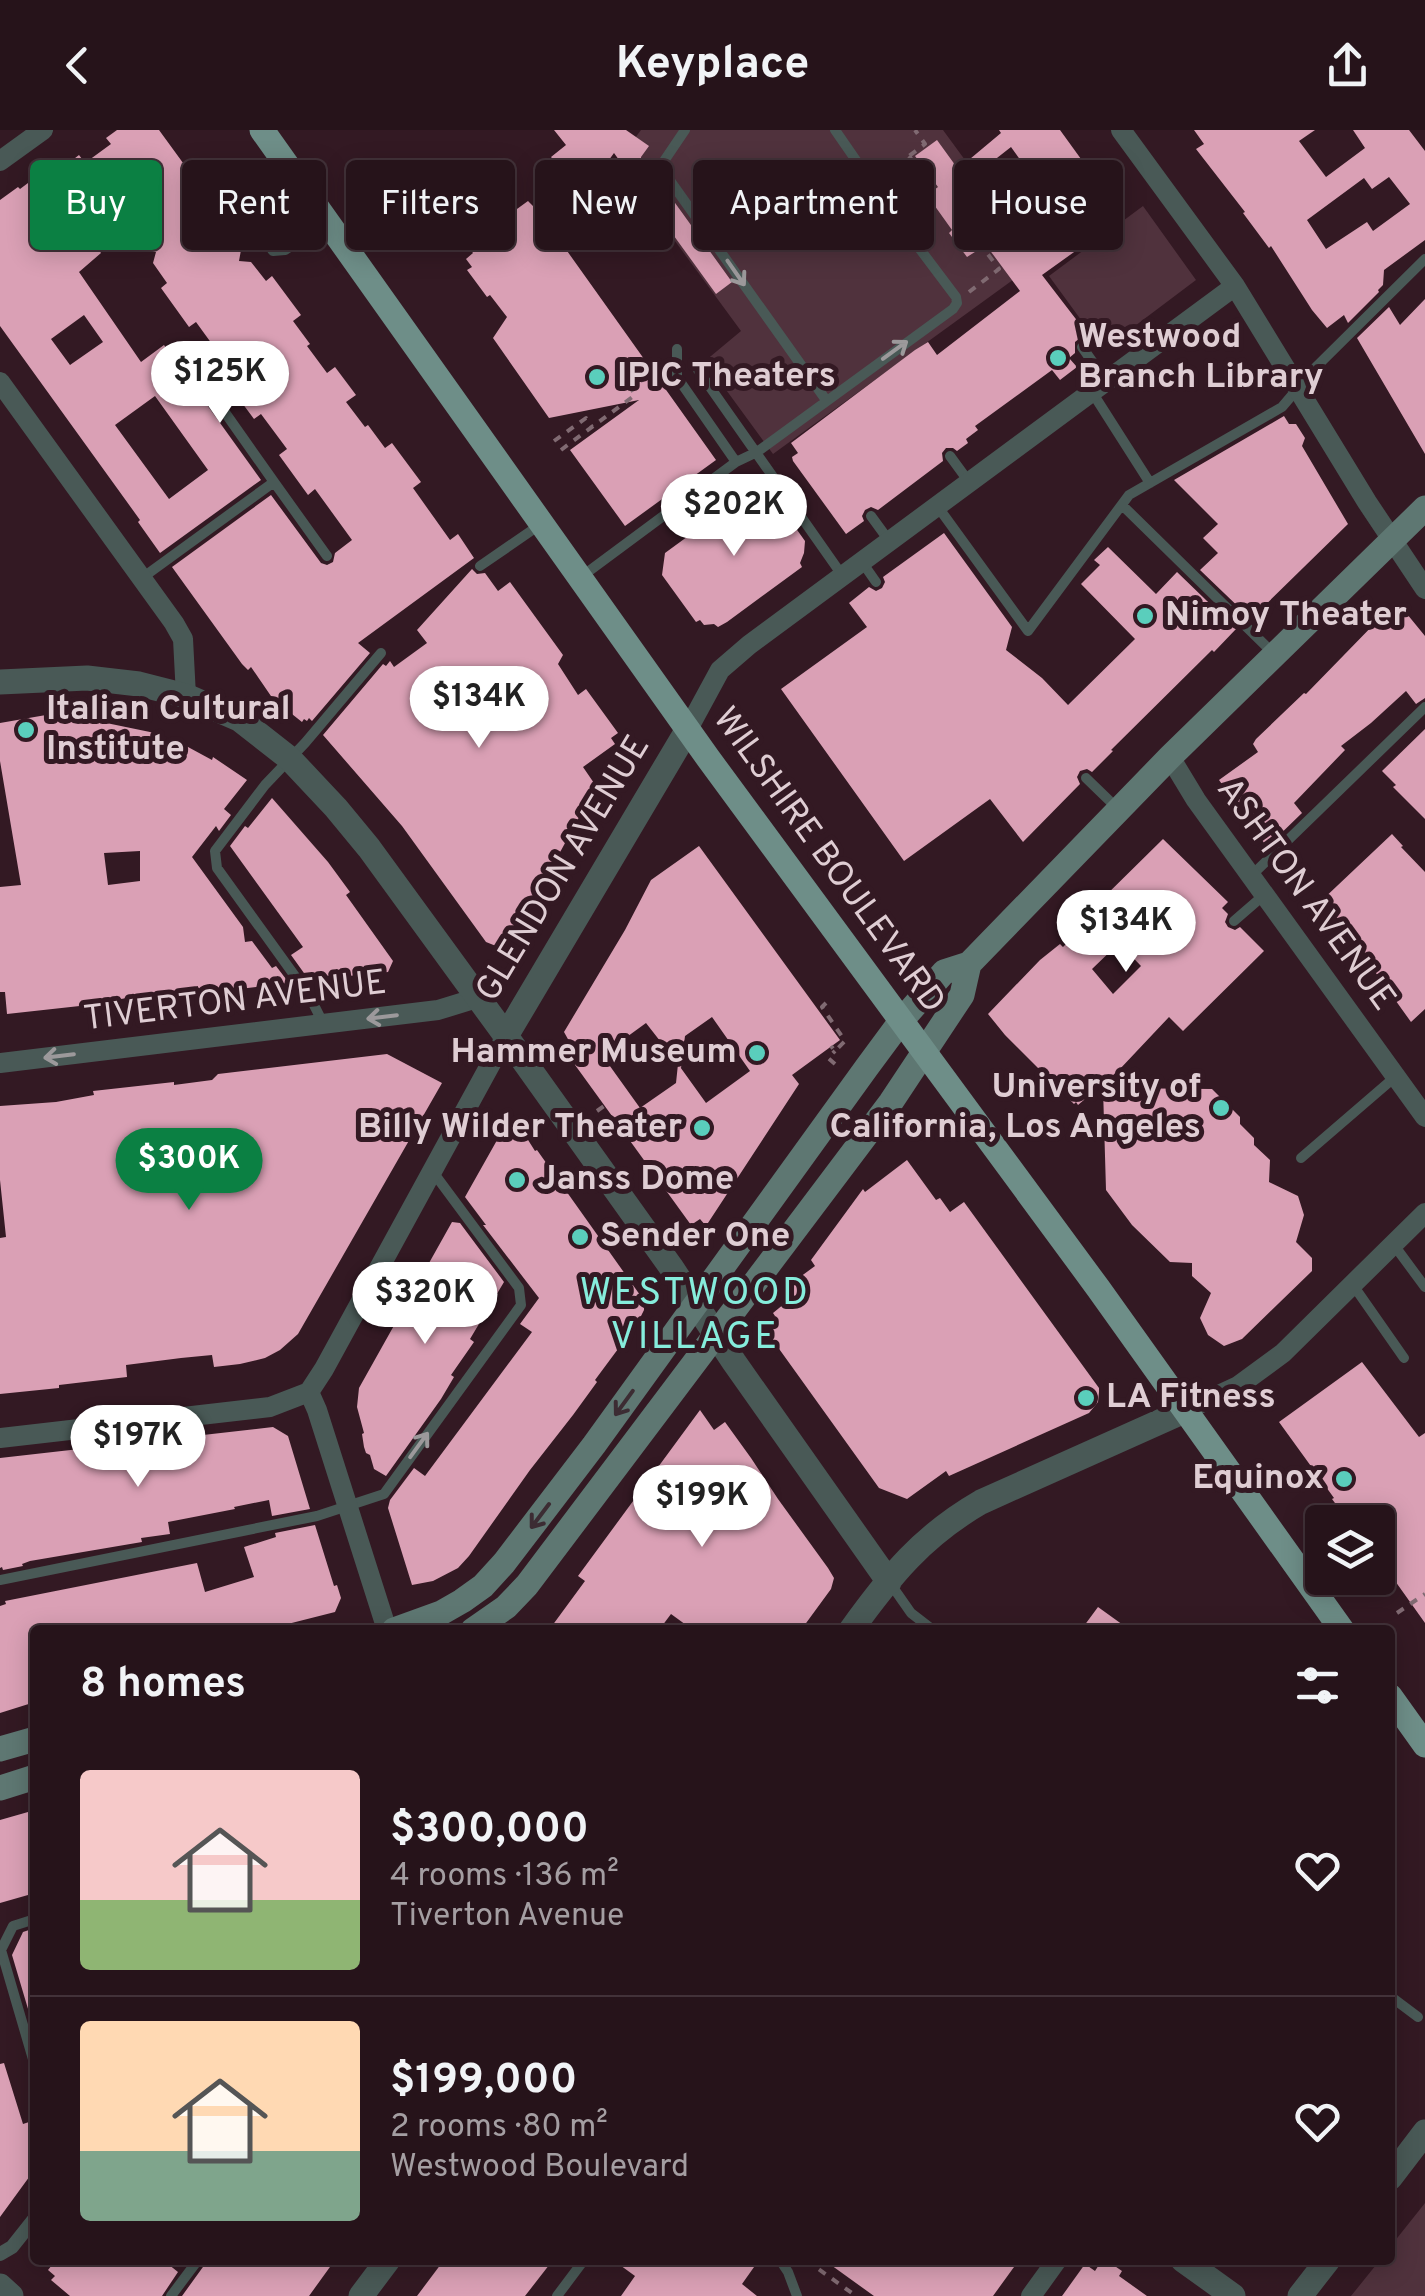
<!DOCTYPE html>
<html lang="en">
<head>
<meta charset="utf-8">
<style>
  :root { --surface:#26131a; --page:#322027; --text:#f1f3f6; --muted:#a49ea2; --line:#423239; --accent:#0b8043 }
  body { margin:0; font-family:Overpass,sans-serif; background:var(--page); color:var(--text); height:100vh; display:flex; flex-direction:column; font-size:38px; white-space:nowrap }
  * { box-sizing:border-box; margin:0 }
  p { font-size:32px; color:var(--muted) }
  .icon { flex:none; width:55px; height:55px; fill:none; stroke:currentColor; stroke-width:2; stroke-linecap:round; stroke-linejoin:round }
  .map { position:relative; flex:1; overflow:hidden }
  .panel { position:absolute; left:30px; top:1495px; width:1365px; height:640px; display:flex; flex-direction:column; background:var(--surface); border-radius:10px; box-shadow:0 5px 25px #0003,0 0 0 2px var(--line) }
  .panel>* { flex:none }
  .top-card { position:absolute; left:30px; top:30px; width:1365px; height:90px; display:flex; gap:20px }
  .tools { position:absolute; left:1305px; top:1375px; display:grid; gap:20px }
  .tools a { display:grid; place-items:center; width:90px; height:90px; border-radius:10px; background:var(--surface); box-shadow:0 5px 25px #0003,0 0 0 2px var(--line); font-size:50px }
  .price { position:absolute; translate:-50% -85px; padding:0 22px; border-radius:35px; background:#fff; color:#222; font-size:32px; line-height:65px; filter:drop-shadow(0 2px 5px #0008) }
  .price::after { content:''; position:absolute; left:50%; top:60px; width:30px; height:22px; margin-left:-15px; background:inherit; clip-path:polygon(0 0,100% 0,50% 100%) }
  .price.current { background:var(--accent); color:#fff }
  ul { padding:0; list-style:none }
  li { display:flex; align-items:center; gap:30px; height:250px; padding:0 50px }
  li+li { border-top:2px solid var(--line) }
  li span { display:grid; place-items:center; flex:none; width:280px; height:200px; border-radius:10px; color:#555 }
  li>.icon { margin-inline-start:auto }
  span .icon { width:120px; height:120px; fill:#fffc; stroke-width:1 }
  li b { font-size:42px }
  h2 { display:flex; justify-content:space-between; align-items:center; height:120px; padding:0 50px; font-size:42px }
  .tag { padding:0 35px; border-radius:10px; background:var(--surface); box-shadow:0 5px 25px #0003,0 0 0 2px var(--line); font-size:35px; line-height:90px }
  .tag.current { background:var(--accent); color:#fff }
  header { display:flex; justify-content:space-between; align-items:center; height:130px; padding:0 50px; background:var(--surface); font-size:45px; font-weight:700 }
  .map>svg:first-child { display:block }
</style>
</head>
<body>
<header><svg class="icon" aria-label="back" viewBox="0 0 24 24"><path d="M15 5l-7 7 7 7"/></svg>Keyplace<svg class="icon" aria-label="share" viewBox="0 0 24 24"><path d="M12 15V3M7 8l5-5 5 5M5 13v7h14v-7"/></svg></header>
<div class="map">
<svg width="1425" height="2166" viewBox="0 0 1425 2166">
  <rect width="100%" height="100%" fill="#331923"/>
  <path fill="#50323d" d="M 641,0 L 943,0 L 1039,131 L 773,324 L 705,231 L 741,201 L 617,32 Z
    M 1143,76 L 1196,150 L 1103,220 L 1049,146 Z
    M 1425,2073 L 1425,2166 L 1351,2166 L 1380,2130 L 1390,2130 L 1390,2117 Z"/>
  <path fill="#daa0b5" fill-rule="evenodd" d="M 117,0 L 159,0 L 202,59 L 207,56 L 212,62 L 209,67 L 209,73 L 215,77 L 222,76 L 235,95 L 227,100 L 241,120 L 239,131 L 251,132 L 266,151 L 272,146 L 301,185 L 293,191 L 310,214 L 307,216 L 327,243 L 335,237 L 356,265 L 346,272 L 365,297 L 368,295 L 385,318 L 392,313 L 421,352 L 413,358 L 450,410 L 458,404 L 474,428 L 358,513 L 370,523 L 312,591 L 309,588 L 307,591 L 304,589 L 302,592 L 273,569 L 251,537 L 248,540 L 242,534 L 172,437 L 271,365 L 321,433 L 327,435 L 333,432 L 335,423 L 352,410 L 315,359 L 308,365 L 279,325 L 287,319 L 261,284 L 254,289 L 225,250 L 233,243 L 196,192 L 189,197 L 161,158 L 167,153 L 153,133 L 156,122 L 145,121 L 132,103 L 159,81 L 126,35 L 73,73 L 100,110 L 94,113 L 101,123 L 79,142 L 141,232 L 164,215 L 261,350 L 160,423 L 138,392 L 140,390 L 0,196 L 0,70 L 18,57 L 20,59 L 48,38 L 53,45 L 79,25 L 85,33 L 111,14 L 106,8 ZM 84,185 L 103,212 L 70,235 L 51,209 ZM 155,266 L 208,340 L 169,369 L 115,295 Z
    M 554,0 L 626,0 L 649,16 L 641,27 L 642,62 L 614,23 L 555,104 L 716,330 L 625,396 L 570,320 L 639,270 L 549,288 L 493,208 L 507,187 L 490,165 L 487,167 L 467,140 L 472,137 L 466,129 L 473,123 L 465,112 L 497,89 L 499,92 L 528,71 L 535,78 L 562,41 L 551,27 L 566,15 Z
    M 999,0 L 1060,0 L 1123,87 L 1042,145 L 1092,210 L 1089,212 L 1080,208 L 1075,212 L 1075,223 L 1069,228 L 1077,237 L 1060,250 L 1052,240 L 975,296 L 978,300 L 966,309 L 968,313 L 957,321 L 953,318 L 946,318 L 942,323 L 943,331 L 878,380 L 871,377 L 865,380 L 862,386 L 864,391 L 846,404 L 793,331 L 792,327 L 798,323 L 791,313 L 915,220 L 928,212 L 937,225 L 1020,161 L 986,115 L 967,127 L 949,103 L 952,100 L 927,65 L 938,57 L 915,26 L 937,10 L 958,39 L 1001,3 ZM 1011,17 L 1059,84 L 1022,111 L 974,46 Z
    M 1194,0 L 1315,0 L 1299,11 L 1326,47 L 1365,18 L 1353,0 L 1409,0 L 1425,21 L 1425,110 L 1384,140 L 1383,155 L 1378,160 L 1379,162 L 1348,193 L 1344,185 L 1327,198 L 1312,180 L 1271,116 L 1269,118 L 1243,83 L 1245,82 L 1196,19 L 1204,14 ZM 1389,47 L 1410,74 L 1373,101 L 1367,92 L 1326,119 L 1307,90 L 1364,48 L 1372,59 Z
    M 665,59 L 732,152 L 716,164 L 648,70 Z
    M 1425,169 L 1425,324 L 1357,208 L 1389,177 L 1400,195 Z
    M 1284,286 L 1289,294 L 1296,294 L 1305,308 L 1302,316 L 1348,394 L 1253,487 L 1251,485 L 1249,487 L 1200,440 L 1218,423 L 1203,408 L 1218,394 L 1174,350 Z
    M 747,363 L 775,369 L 805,411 L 804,423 L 800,433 L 802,437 L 727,492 L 718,497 L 714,494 L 704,495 L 700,490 L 696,492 L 662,445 L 665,423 Z
    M 944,403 L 1012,497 L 1006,520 L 1042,548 L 1068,575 L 1135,509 L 1081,454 L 1100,435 L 1094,430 L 1108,417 L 1156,464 L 1177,442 L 1236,499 L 1214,522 L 1212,520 L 1111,620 L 1113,621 L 1092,642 L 1087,639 L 1080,641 L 1077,647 L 1080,654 L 1023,712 L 990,669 L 904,731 L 781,559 L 867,497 L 849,473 L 869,457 L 876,461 L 882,458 L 885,452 L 883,447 Z
    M 472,439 L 477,444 L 485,443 L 498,461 L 510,452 L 563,525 L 558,534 L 578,565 L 586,559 L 618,603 L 611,608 L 615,614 L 583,637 L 596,656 L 514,807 L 502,816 L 496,816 L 486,812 L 402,696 L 323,605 L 383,534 L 386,536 L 390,531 L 394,537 L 427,513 L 417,500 Z
    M 1393,481 L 1407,484 L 1425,506 L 1425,568 L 1416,574 L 1406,561 L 1371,593 L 1341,616 L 1345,620 L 1294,673 L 1302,683 L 1267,717 L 1219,650 L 1258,622 L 1253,614 L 1256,609 L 1304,563 L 1306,564 L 1381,487 Z
    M 46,585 L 47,589 L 88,585 L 87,589 L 150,602 L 188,617 L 212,630 L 213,627 L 247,650 L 224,679 L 231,685 L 219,701 L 216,696 L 192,727 L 243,797 L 245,812 L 252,811 L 272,838 L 276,836 L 289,853 L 198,864 L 198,856 L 177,863 L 163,864 L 163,867 L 137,866 L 116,870 L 116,872 L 7,884 L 5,862 L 0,862 L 0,757 L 21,755 L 0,631 L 0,593 ZM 140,721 L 140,751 L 108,755 L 104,723 Z
    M 1425,599 L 1425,689 L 1393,657 L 1396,655 L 1382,641 Z
    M 272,668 L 328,732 L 350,762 L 346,765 L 393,831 L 388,842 L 309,850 L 291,825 L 303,817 L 230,716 L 245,696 L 248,698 Z
    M 1392,704 L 1403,716 L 1401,717 L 1425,742 L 1425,879 L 1411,892 L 1348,804 L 1345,808 L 1329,789 L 1329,783 L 1319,773 Z
    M 1163,709 L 1228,772 L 1222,778 L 1228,784 L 1225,792 L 1228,797 L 1235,800 L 1240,797 L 1264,821 L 1183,901 L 1169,887 L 1119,940 L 1078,975 L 1076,972 L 1074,974 L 1005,905 L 988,884 L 1040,830 L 1060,814 L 1063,817 L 1097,783 L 1093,778 ZM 1119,813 L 1141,836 L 1113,864 L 1092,839 Z
    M 699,716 L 840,910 L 792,945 L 799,954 L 706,1096 L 700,1089 L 691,1095 L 562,917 L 569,911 L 564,902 L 625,800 L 651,750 ZM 712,887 L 750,941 L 706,973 L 678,934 L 681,938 L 685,906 ZM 646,893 L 678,934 L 676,953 L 640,978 L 602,925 Z
    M 387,924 L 442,953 L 298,1204 L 280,1220 L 265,1228 L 240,1234 L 214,1237 L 212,1225 L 181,1228 L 126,1235 L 127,1247 L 59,1255 L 59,1258 L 0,1264 L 0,1108 L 6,1107 L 0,1050 L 0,976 L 56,972 L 94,965 L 93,961 L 174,952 L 174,955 L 212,950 L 218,944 Z
    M 1103,958 L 1212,959 L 1240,987 L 1240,994 L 1254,1008 L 1254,1015 L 1270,1030 L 1269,1052 L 1298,1066 L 1304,1085 L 1296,1112 L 1312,1128 L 1312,1141 L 1242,1209 L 1224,1216 L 1208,1205 L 1200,1188 L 1211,1163 L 1192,1146 L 1192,1133 L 1170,1132 L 1132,1095 L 1106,1060 Z
    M 511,993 L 518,994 L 535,1021 L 537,1020 L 640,1165 L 644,1172 L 644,1180 L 638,1192 L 595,1250 L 597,1252 L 573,1285 L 530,1340 L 469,1426 L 458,1438 L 433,1451 L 412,1455 L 388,1378 L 390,1370 L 414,1338 L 425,1346 L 532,1202 L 520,1194 L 539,1168 L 483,1095 L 486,1095 L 465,1067 L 505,996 Z
    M 907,1030 L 936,1070 L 940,1068 L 950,1082 L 964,1072 L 1099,1258 L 1099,1262 L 1098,1272 L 1089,1283 L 949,1346 L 946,1341 L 907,1369 L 879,1358 L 772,1209 L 774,1204 L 767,1193 L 775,1186 L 773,1183 L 784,1174 L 782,1170 L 793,1163 L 789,1157 L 802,1150 L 800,1147 L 815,1136 L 811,1130 L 863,1059 L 865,1062 Z
    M 452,1092 L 460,1093 L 504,1152 L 470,1209 L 474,1212 L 451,1245 L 454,1247 L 441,1269 L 386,1346 L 374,1339 L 370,1325 L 366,1323 L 364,1317 L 362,1304 L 364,1303 L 357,1277 L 359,1258 Z
    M 1362,1232 L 1419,1307 L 1425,1303 L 1425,1493 L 1378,1427 L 1378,1392 L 1349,1392 L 1332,1369 L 1334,1368 L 1279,1292 Z
    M 700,1280 L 714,1300 L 725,1292 L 751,1328 L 778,1369 L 828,1438 L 834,1448 L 831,1459 L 801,1500 L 693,1500 L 671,1484 L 659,1500 L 549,1500 L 585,1451 L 578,1446 Z
    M 273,1297 L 288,1306 L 310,1379 L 272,1386 L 269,1370 L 234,1377 L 235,1379 L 168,1392 L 170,1404 L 141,1408 L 142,1412 L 30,1431 L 22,1434 L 23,1436 L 3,1440 L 2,1437 L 0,1438 L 0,1328 Z
    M 315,1395 L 334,1456 L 337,1455 L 341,1468 L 335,1482 L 264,1500 L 35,1500 L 35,1572 L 0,1583 L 0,1476 L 6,1474 L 5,1471 L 197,1433 L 205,1462 L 254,1447 L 244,1417 L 276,1407 L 275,1403 Z
    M 1098,1477 L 1130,1500 L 1081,1500 Z
    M 35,1680 L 35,1763 L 0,1773 L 0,1690 Z
    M 35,1798 L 35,1889 L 31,1889 L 12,1825 L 23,1802 Z
    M 4,1933 L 23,1994 L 35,1990 L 35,2039 L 0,2087 L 0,1934 Z
    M 56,2130 L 163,2130 L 178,2142 L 162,2166 L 70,2166 L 51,2150 L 55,2146 L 48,2140 Z
    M 208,2130 L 335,2130 L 309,2166 L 182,2166 Z
    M 444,2130 L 553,2130 L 525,2166 L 417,2166 Z
    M 613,2130 L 759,2130 L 742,2154 L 757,2166 L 621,2166 L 635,2146 Z
    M 824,2130 L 1019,2130 L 993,2166 L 874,2166 Z
    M 1102,2130 L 1106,2130 L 1122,2141 L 1119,2146 L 1147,2166 L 1062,2166 L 1085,2134 L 1095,2141 Z"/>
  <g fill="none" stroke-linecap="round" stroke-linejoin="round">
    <path stroke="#806a72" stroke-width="4" stroke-dasharray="8 8" stroke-linecap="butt" d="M 909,26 L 932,57
      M 884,45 L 925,14 L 915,0
      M 969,162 L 999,139 L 984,119
      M 554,311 L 586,288 L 592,297
      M 561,320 L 635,265 L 631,258 L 657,239 L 663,238
      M 826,873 L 822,877 L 845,911 L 835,921 L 831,916
      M 835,934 L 828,928 L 835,921
      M 597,981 L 604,976
      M 1397,1483 L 1425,1464
      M 806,2130 L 856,2166"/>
    <path stroke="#495956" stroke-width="10" d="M 685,0 L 662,34 L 666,45 L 826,270
      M 217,69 L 227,65 L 236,70 L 273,121 L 285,120 L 325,93
      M 352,125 L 417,78
      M 1082,217 L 1106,251
      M 698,240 L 842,445
      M 1092,262 L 1150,353
      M 950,326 L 969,352
      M 736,332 L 757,322 L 953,179 L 957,173 L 956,167 L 889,78 L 835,0
      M 274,352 L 327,426
      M 1122,375 L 1274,524
      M 938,377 L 1028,501 L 1129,365 L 1282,277 L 1316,237 L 1425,129
      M 871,386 L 890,412
      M 862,432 L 876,452
      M 480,436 L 541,394
      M 581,447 L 736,332 L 677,247 L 677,219
      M 142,448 L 274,352 L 181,220
      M 1086,648 L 1118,679
      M 1251,746 L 1425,577
      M 1234,791 L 1264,765
      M 323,893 L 310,867 L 217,738 L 215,721 L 265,655 L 305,613 L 381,523
      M 1301,1028 L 1395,947
      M 1394,1115 L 1425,1157
      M 1353,1155 L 1404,1228
      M 0,1450 L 317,1386 L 384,1364 L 521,1175 L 519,1158 L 433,1042
      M 890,1453 L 911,1483 L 933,1500
      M 35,1789 L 13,1796 L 1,1820 L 35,1936
      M 1390,1866 L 1418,1887
      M 780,2130 L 788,2142 L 797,2166
      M 171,2166 L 198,2130
      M 557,2166 L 584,2130"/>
    <path stroke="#495956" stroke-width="14" d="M 0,2124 L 12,2117 L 35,2088"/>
    <path stroke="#495956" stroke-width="20" d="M 1121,0 L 1235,156 L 1367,372 L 1425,459
      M 0,31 L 43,0
      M 0,252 L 174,493 L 183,509 L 186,566
      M 688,599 L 720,540 L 749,515 L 1235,156
      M 1170,627 L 1196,670 L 1425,987
      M 0,933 L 438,880 L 477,868
      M 309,1262 L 317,1280 L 387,1500
      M 1184,1281 L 1238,1256 L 1283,1223 L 1425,1083
      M 0,1308 L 270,1277 L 309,1262 L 324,1239 L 506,906
      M 1031,2166 L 1057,2130"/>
    <path stroke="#495956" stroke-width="25" d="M 0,552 L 87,548 L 139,554 L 186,566 L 239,589 L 289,628 L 336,678 L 369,718 L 506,906 L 671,1137 L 734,1232 L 889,1452
      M 506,906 L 688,599
      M 851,1500 C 890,1446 922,1406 981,1372 L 1184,1281
      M 1390,2048 L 1425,2002
      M 1183,2130 L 1233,2166
      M 0,2156 L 11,2166
      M 361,2166 L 388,2130
      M 1300,2166 L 1328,2130"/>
    <path stroke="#5e7772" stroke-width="25" d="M 394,1500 L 441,1483 L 462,1471 L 483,1456 L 504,1433 L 594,1315 L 867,937 L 901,891 L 944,842 L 969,834 L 1170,627 L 1425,378
      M 473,1500 L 506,1477 L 527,1455 L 891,972 L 962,865 L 969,834
      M 0,1619 L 35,1609
      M 0,1658 L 35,1647"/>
    <path stroke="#6e8e88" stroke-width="25" d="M 262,0 L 708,628 L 1098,1158 L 1342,1500
      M 1390,1566 L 1425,1615"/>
  </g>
  <defs><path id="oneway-shaft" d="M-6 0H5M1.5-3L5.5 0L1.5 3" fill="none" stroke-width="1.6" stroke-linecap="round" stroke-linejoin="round" transform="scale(2.5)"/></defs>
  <g stroke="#9c999b">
    <use href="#oneway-shaft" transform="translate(736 143) rotate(55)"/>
    <use href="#oneway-shaft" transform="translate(895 220) rotate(-36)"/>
    <use href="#oneway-shaft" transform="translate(382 887) rotate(173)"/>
    <use href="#oneway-shaft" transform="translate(59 926) rotate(173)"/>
    <use href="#oneway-shaft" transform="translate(419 1315) rotate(-54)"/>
  </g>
  <g stroke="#3c2c33">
    <use href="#oneway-shaft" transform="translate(624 1273) rotate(126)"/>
    <use href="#oneway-shaft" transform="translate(540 1386) rotate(127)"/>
  </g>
  <g fill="#5acebc" stroke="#331923" stroke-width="4">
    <circle cx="1058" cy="228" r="10"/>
    <circle cx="597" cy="247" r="10"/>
    <circle cx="1145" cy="486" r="10"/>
    <circle cx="26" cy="600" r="10"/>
    <circle cx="757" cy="923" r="10"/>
    <circle cx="1221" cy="978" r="10"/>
    <circle cx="702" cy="998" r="10"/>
    <circle cx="517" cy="1050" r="10"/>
    <circle cx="580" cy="1107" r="10"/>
    <circle cx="1086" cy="1268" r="10"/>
    <circle cx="1344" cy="1349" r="10"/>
  </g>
  <g text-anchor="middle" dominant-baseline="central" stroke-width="10" stroke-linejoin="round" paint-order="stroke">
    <g font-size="35" font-weight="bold" fill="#dfcdd3" stroke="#331923" text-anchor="start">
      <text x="1078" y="208">Westwood<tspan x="1078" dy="40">Branch Library</tspan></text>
      <text x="617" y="247">IPIC Theaters</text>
      <text x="1165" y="486">Nimoy Theater</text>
      <text x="46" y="580">Italian Cultural<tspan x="46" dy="40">Institute</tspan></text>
      <text x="737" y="923" text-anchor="end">Hammer Museum</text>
      <text x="1201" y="958" text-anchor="end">University of<tspan x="1201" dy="40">California, Los Angeles</tspan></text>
      <text x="682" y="998" text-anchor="end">Billy Wilder Theater</text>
      <text x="537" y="1050">Janss Dome</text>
      <text x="600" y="1107">Sender One</text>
      <text x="1106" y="1268">LA Fitness</text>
      <text x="1324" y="1349" text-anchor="end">Equinox</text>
    </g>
    <g font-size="35" fill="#dfcdd3" stroke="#331923">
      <text transform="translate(828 731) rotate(54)">WILSHIRE BOULEVARD</text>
      <text transform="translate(564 739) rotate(-59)">GLENDON AVENUE</text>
      <text transform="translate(1305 765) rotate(54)">ASHTON AVENUE</text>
      <text transform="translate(235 872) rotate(-7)">TIVERTON AVENUE</text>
    </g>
    <g font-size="38" letter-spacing="2.5" fill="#86eddc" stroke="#331923">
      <text x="695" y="1164">WESTWOOD<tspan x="695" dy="44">VILLAGE</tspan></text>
    </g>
  </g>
</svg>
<div class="tools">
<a><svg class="icon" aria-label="layers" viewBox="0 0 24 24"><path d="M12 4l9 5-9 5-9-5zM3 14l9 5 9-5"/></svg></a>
</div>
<b class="price" style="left:220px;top:296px">$125K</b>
<b class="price" style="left:734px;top:429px">$202K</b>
<b class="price" style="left:479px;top:621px">$134K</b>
<b class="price" style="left:1126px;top:845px">$134K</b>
<b class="price current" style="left:189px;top:1083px">$300K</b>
<b class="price" style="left:425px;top:1217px">$320K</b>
<b class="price" style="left:138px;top:1360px">$197K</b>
<b class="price" style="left:702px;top:1420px">$199K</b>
<div class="top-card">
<a class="tag current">Buy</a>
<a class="tag">Rent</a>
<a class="tag">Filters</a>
<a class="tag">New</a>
<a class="tag">Apartment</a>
<a class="tag">House</a>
</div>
<section class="panel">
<h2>8 homes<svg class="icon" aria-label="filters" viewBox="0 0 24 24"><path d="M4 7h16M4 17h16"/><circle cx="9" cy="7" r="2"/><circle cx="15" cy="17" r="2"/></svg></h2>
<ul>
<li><span style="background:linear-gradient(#f6c9c9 65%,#8fb573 0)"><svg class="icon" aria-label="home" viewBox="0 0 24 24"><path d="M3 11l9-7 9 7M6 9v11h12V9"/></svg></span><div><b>$300,000</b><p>4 rooms · 136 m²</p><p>Tiverton Avenue</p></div><svg class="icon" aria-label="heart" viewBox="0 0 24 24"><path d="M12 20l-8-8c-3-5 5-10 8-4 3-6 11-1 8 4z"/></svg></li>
<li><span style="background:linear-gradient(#ffd9b3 65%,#7fa58c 0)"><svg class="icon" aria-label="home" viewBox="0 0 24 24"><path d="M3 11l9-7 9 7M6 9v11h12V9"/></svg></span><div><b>$199,000</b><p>2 rooms · 80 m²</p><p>Westwood Boulevard</p></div><svg class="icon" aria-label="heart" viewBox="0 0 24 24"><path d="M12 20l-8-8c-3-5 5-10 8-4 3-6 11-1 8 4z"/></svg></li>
</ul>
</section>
</div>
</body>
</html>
